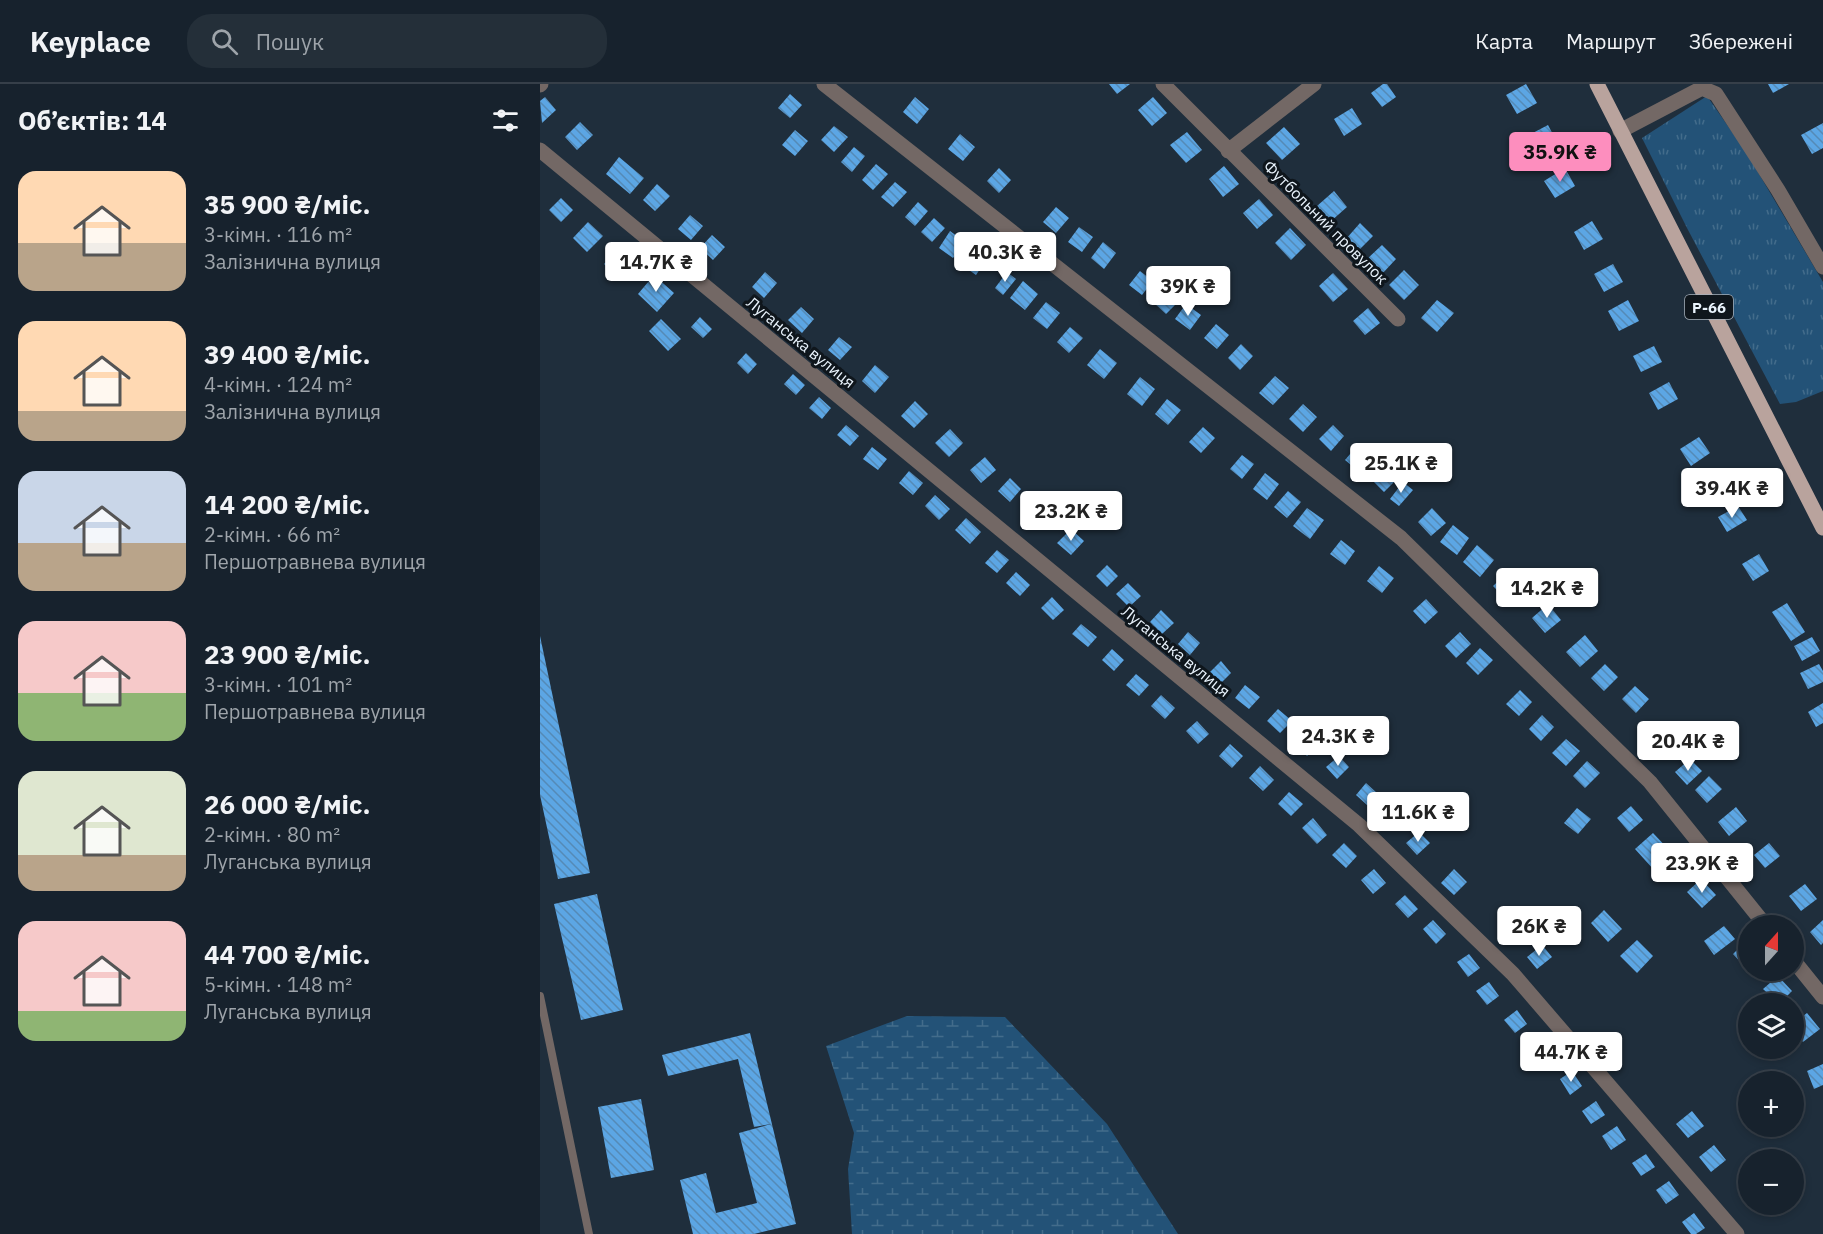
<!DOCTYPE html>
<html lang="uk">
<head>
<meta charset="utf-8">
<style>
  :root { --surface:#17222d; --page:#242f39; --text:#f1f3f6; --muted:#9ea4aa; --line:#363f49; --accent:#fd8ebe }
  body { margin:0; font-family:"IBM Plex Sans",sans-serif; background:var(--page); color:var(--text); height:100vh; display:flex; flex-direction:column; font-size:22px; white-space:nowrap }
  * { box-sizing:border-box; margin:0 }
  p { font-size:20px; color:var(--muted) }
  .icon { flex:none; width:33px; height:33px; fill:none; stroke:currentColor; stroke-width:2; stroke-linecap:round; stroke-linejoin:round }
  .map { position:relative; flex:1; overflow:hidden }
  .panel { display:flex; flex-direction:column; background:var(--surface); width:540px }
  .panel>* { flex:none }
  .needle { width:39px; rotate:21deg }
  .fabs { position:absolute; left:1198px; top:831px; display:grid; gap:12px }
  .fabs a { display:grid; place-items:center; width:66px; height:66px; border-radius:50%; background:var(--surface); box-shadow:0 3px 9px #0003,0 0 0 2px var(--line); font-size:30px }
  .price { position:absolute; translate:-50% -51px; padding:0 14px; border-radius:6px; background:#fff; color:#222; font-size:20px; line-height:39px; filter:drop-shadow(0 2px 3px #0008) }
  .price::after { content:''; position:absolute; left:50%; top:36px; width:18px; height:14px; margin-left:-9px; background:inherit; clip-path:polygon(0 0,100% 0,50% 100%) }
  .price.selected { background:var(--accent); color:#111 }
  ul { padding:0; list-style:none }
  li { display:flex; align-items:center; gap:18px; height:150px; padding:0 18px }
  li span { display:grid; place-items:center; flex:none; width:168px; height:120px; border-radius:18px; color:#555 }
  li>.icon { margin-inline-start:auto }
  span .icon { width:72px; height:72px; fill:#fffc; stroke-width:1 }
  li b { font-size:26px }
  h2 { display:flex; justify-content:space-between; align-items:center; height:72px; padding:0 18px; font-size:26px }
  header { display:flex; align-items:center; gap:36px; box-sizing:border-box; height:84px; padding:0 30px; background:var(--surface); border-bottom:2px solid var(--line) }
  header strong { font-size:28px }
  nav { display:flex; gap:33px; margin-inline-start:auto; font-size:21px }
  .search { width:420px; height:54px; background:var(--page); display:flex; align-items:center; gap:15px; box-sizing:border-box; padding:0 21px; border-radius:24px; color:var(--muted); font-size:22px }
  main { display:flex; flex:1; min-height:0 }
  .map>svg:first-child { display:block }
</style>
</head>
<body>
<header>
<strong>Keyplace</strong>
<div class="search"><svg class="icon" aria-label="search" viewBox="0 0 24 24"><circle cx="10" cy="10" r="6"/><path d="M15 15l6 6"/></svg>Пошук</div>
<nav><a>Карта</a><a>Маршрут</a><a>Збережені</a></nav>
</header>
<main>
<section class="panel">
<h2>Об’єктів: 14<svg class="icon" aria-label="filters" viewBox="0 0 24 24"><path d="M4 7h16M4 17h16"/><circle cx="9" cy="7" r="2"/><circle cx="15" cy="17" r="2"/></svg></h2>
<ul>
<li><span style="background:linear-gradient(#ffd9b3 60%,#b9a48a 0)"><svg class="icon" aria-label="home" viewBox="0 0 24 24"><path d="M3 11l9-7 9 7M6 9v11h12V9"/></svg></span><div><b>35 900 ₴/міс.</b><p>3-кімн. · 116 m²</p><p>Залізнична вулиця</p></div></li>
<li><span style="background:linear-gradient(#ffd9b3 75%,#b9a48a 0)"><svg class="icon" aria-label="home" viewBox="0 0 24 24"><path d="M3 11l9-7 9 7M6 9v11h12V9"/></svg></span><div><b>39 400 ₴/міс.</b><p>4-кімн. · 124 m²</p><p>Залізнична вулиця</p></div></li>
<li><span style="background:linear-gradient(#c9d6e8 60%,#b9a48a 0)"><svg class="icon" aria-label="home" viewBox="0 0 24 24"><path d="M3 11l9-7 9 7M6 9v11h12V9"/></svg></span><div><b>14 200 ₴/міс.</b><p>2-кімн. · 66 m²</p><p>Першотравнева вулиця</p></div></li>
<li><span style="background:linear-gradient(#f6c9c9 60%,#8fb573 0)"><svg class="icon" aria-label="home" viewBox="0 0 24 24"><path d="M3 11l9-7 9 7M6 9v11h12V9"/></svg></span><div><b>23 900 ₴/міс.</b><p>3-кімн. · 101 m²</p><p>Першотравнева вулиця</p></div></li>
<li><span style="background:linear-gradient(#dfe7d0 70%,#b9a48a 0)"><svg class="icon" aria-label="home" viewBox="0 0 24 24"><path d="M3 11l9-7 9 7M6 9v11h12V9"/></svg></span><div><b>26 000 ₴/міс.</b><p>2-кімн. · 80 m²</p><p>Луганська вулиця</p></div></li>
<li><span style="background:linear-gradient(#f6c9c9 75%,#8fb573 0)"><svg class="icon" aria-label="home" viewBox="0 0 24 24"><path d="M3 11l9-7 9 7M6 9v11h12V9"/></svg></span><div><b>44 700 ₴/міс.</b><p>5-кімн. · 148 m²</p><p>Луганська вулиця</p></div></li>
</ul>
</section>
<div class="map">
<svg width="1283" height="1150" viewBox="0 0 1283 1150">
  <defs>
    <pattern id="grass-tufts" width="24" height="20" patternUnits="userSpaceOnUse" patternTransform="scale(1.5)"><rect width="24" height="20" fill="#235277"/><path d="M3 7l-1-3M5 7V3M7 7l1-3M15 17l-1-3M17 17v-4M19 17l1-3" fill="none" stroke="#436c8b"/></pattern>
    <pattern id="wetland-marsh" width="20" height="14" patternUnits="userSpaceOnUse" patternTransform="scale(1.5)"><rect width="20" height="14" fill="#235277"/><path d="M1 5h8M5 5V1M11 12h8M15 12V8" fill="none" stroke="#436c8b"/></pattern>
    <pattern id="building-back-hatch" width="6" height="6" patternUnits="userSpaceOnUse" patternTransform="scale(1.5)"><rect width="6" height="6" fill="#5ca6e4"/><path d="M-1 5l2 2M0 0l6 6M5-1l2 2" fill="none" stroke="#558ab6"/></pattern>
  </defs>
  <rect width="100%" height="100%" fill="#1f2e3c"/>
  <path fill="url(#grass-tufts)" d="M 1167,12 L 1206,68 L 1283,198 L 1283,307 L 1256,318 L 1240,320 L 1147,144 L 1102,54 Z"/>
  <path fill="url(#wetland-marsh)" d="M 367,932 L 465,933 L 567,1040 L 638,1150 L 312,1150 L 308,1085 L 314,1049 L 286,962 Z"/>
  <path fill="url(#building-back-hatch)" d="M 569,0 L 590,0 L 577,10 Z
    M 843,0 L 847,0 L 856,13 L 842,23 L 831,9 Z
    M 986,0 L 997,19 L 977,30 L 966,11 Z
    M 1228,0 L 1249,0 L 1233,9 Z
    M 250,10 L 262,21 L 250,34 L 238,24 Z
    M 5,13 L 16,26 L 2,39 L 0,17 Z
    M 375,13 L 389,25 L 377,40 L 363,28 Z
    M 613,13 L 627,29 L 612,42 L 598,26 Z
    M 812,24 L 822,40 L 804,52 L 794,35 Z
    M 40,38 L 53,51 L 37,66 L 25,53 Z
    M 1283,39 L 1283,64 L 1272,70 L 1261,51 Z
    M 1008,41 L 1018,60 L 998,70 L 987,52 Z
    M 294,42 L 308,53 L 294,68 L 281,56 Z
    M 744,43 L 760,60 L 742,76 L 726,59 Z
    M 255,46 L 268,57 L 255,72 L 242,61 Z
    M 647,48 L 662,66 L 646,79 L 630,61 Z
    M 420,50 L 435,63 L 423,77 L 408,65 Z
    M 314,63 L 325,72 L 312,88 L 301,78 Z
    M 79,73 L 104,94 L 90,110 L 66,90 Z
    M 336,80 L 348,90 L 333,106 L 322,96 Z
    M 684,82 L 699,100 L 683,113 L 669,95 Z
    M 459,84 L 471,96 L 459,109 L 447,97 Z
    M 1025,84 L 1035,102 L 1015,114 L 1004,97 Z
    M 355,98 L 367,108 L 353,123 L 341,113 Z
    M 117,100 L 130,112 L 115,127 L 103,116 Z
    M 794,107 L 807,123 L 790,138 L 777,122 Z
    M 21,114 L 33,126 L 21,138 L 9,126 Z
    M 719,115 L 733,131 L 717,145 L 703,129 Z
    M 378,118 L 388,127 L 375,142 L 365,133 Z
    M 516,123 L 529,134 L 516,149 L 503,138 Z
    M 150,131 L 163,142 L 151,156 L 138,145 Z
    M 394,134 L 405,144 L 392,158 L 381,148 Z
    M 1052,137 L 1063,155 L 1044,166 L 1034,148 Z
    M 48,138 L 63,152 L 47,168 L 33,154 Z
    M 820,139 L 833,152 L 818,167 L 806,155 Z
    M 539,143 L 553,153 L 542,168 L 528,158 Z
    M 750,144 L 766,161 L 751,176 L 735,159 Z
    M 410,147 L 425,158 L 413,174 L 399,164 Z
    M 172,151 L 185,163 L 173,176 L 160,164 Z
    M 563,158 L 576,169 L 564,185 L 551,174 Z
    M 842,161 L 856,175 L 842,190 L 827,175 Z
    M 80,164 L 96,179 L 80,195 L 64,180 Z
    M 431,164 L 447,175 L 436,191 L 420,180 Z
    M 1073,180 L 1083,198 L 1064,208 L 1054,190 Z
    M 864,186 L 879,201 L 864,216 L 849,201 Z
    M 600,187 L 613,197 L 602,211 L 589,201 Z
    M 225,188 L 237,199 L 224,214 L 212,203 Z
    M 467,188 L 476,195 L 463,211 L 455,204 Z
    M 793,189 L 808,205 L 793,218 L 779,202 Z
    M 114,191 L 134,209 L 117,228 L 98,210 Z
    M 483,197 L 498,210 L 485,226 L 470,214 Z
    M 627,203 L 640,216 L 626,230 L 613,218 Z
    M 897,216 L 914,229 L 897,248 L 881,234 Z
    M 1088,216 L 1099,237 L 1079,247 L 1068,227 Z
    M 506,218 L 520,229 L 507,245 L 493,234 Z
    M 646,220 L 661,231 L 650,246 L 635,235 Z
    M 261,223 L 274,235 L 262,249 L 248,236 Z
    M 828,224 L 840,239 L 825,251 L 813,237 Z
    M 160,233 L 172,245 L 163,254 L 151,243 Z
    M 121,235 L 141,255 L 128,267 L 109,247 Z
    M 676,240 L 689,251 L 677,265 L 664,254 Z
    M 530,243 L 543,254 L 529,269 L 517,258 Z
    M 299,253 L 312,263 L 300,276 L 288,266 Z
    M 701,260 L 713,272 L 700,286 L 688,274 Z
    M 1114,262 L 1122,278 L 1101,288 L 1093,272 Z
    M 560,265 L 577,279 L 564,295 L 547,281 Z
    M 206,269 L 217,280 L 208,290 L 197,279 Z
    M 335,281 L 349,293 L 335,309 L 322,297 Z
    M 253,290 L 265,301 L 256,311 L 244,300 Z
    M 735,292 L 749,304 L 733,321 L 719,309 Z
    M 600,293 L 615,305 L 602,322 L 587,310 Z
    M 1129,298 L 1138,315 L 1118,326 L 1109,309 Z
    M 279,313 L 291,324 L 282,335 L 269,324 Z
    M 627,315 L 641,326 L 628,341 L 615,330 Z
    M 375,317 L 388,330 L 374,344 L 361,332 Z
    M 763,320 L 777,333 L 763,348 L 749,335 Z
    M 306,341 L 319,352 L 310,362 L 297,351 Z
    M 793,341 L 804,352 L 791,367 L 779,355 Z
    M 663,343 L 675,354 L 661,369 L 649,358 Z
    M 410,345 L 423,359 L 409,373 L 395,359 Z
    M 1159,353 L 1170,369 L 1151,382 L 1140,365 Z
    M 332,363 L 347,375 L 338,386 L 323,375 Z
    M 816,363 L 828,374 L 817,386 L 805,376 Z
    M 702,371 L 714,380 L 702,395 L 690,385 Z
    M 445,373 L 456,386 L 441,399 L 430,386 Z
    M 843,381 L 857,395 L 844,408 L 830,394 Z
    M 369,387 L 383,399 L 373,411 L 359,399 Z
    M 725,389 L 739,400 L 727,416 L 713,405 Z
    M 1182,390 L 1192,407 L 1173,419 L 1163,402 Z
    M 470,394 L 481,405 L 470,418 L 458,407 Z
    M 863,398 L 873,406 L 859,422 L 850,415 Z
    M 748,407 L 761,418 L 747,434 L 734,423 Z
    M 395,411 L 410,425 L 399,436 L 385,422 Z
    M 505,421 L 516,432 L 503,445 L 491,434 Z
    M 1198,422 L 1207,436 L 1187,448 L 1178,433 Z
    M 767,424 L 784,436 L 770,455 L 753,442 Z
    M 892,424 L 906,439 L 891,452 L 878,438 Z
    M 426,434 L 441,448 L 430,460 L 415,446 Z
    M 913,441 L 929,454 L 917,471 L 900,458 Z
    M 531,445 L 544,457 L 531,471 L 517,459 Z
    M 801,456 L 815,467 L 805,481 L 790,470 Z
    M 937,461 L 954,476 L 940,493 L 923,478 Z
    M 457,466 L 469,476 L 457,489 L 445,479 Z
    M 1219,470 L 1229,487 L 1213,497 L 1202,480 Z
    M 567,481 L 578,492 L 567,503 L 556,492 Z
    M 839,482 L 854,494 L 842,509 L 827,497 Z
    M 476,488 L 490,501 L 480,512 L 466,499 Z
    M 968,488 L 981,503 L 966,516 L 953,502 Z
    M 588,499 L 601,512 L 589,523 L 576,510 Z
    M 512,513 L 524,526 L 513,536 L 501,524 Z
    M 886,515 L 898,528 L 885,540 L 873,527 Z
    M 1247,519 L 1265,548 L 1251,557 L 1232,528 Z
    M 1008,520 L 1021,536 L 1005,549 L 992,534 Z
    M 621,526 L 634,539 L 622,550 L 610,538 Z
    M 541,540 L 557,553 L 548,563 L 532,550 Z
    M 648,548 L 660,559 L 650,571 L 638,560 Z
    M 920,548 L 931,560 L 916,574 L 905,562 Z
    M 1045,551 L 1058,567 L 1040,583 L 1026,568 Z
    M 0,552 L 50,789 L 18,795 L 0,711 Z
    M 1272,553 L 1280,567 L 1262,577 L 1254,562 Z
    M 940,564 L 953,576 L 938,591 L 926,579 Z
    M 572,565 L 584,576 L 574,587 L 562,576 Z
    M 681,577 L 691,589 L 680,600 L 669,589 Z
    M 1065,580 L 1078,593 L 1064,607 L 1051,594 Z
    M 1279,580 L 1283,587 L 1283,598 L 1268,605 L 1260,589 Z
    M 596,590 L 609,601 L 599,612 L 586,601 Z
    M 705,601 L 720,613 L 709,625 L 695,614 Z
    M 1095,602 L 1109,615 L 1096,629 L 1082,615 Z
    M 980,606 L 992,618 L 979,632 L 966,620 Z
    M 621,611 L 635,624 L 625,635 L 611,622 Z
    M 1283,619 L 1283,639 L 1276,643 L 1268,628 Z
    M 738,625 L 752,637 L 740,649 L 727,637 Z
    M 1002,631 L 1014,643 L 1001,657 L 989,645 Z
    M 657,637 L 669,650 L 658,660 L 646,647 Z
    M 1123,646 L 1134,658 L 1119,671 L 1109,659 Z
    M 766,647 L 779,660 L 767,672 L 754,658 Z
    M 1026,655 L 1040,667 L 1026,682 L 1012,669 Z
    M 690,660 L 703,672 L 692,684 L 679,672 Z
    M 799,672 L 809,683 L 797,695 L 786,683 Z
    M 1150,675 L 1162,687 L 1147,701 L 1135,688 Z
    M 1047,677 L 1060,689 L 1045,704 L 1033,692 Z
    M 720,682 L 734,696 L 723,707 L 709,694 Z
    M 1169,692 L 1182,705 L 1167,719 L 1155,706 Z
    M 826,699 L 838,710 L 827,721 L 816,711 Z
    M 749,708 L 763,720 L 751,732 L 738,720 Z
    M 854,720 L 866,731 L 854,743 L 843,733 Z
    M 1091,722 L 1103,736 L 1089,748 L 1077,734 Z
    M 1196,723 L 1207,737 L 1189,752 L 1178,738 Z
    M 1037,724 L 1051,735 L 1038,750 L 1024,739 Z
    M 773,734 L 787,751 L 777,760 L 762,744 Z
    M 879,748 L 890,759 L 877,771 L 866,759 Z
    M 1113,749 L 1132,769 L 1114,786 L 1095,765 Z
    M 804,759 L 817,772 L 806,784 L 792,771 Z
    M 1229,759 L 1240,772 L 1225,784 L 1214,771 Z
    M 834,785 L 846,799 L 833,810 L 821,796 Z
    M 914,785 L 927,798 L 914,811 L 901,799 Z
    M 1161,795 L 1176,811 L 1162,824 L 1147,808 Z
    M 1265,800 L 1277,815 L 1261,827 L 1249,812 Z
    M 57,810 L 83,926 L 41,936 L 14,820 Z
    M 865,811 L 878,825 L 868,834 L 855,820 Z
    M 1064,826 L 1082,845 L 1068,858 L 1051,839 Z
    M 893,836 L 906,850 L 896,860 L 883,845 Z
    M 1283,836 L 1283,859 L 1281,861 L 1270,848 Z
    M 1184,842 L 1195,855 L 1174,871 L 1164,857 Z
    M 1097,856 L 1113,872 L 1097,889 L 1080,872 Z
    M 1207,856 L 1209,879 L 1205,883 L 1193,870 Z
    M 1002,861 L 1012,873 L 997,885 L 987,873 Z
    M 929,870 L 940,884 L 928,893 L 917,878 Z
    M 1238,892 L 1252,907 L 1239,920 L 1223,905 Z
    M 949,898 L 959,912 L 947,921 L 936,907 Z
    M 977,926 L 987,940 L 975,949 L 964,936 Z
    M 1267,929 L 1280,945 L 1263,958 L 1254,946 L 1254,939 Z
    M 210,949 L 256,1140 L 214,1150 L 153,1150 L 140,1096 L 166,1089 L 176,1129 L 217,1119 L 199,1049 L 231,1040 L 214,1043 L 198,975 L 128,992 L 122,971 Z
    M 1004,954 L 1014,969 L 1002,977 L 992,963 Z
    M 1283,980 L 1283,1001 L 1274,1005 L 1267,987 Z
    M 1032,987 L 1042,1002 L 1030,1011 L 1020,995 Z
    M 101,1015 L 114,1086 L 71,1094 L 58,1023 Z
    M 1056,1017 L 1065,1031 L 1051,1040 L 1042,1027 Z
    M 1152,1027 L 1164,1042 L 1148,1054 L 1136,1040 Z
    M 1077,1042 L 1086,1056 L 1071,1066 L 1062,1052 Z
    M 1174,1061 L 1186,1076 L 1171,1088 L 1159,1073 Z
    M 1106,1070 L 1115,1083 L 1101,1092 L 1092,1079 Z
    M 1129,1097 L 1139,1111 L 1126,1120 L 1116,1106 Z
    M 1214,1120 L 1232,1120 L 1219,1129 Z
    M 1154,1129 L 1165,1144 L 1156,1150 L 1151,1150 L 1142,1138 Z"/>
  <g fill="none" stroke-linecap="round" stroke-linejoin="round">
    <path stroke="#736865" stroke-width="8" d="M 0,912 L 49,1150"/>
    <path stroke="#736865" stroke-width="15" d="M 284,0 L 861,454 L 1110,698 L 1226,842
      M 623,0 L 858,235
      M 0,1 L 1,0
      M 1080,47 L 1162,4 L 1176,10 L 1238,106 L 1283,183
      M 0,66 L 819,741 L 973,890 L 1197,1150
      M 688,67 L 774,0
      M 1254,877 L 1283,913"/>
    <path stroke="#b9a39d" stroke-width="15" d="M 1057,0 L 1283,444"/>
  </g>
  <g text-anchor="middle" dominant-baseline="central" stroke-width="6" stroke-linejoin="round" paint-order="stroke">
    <rect fill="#0f161c" stroke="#a8b1ba" stroke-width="1.5" x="1145" y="211" width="48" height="24" rx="4.5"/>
    <g font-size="15" font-weight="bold" fill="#eaf4fd">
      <text x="1169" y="223">Р-66</text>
    </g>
    <g font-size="16" fill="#eaf4fd" stroke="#0f161c">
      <text transform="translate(786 138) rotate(45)">Футбольний провулок</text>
      <text transform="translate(261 258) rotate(39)">Луганська вулиця</text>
      <text transform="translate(636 567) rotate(39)">Луганська вулиця</text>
    </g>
  </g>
</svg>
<div class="fabs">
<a><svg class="needle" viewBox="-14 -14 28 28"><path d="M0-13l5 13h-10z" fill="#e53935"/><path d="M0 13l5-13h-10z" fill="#9ea4aa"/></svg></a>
<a><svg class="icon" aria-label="layers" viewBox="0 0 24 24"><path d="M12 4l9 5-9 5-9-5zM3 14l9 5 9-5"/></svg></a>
<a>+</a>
<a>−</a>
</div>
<b class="price selected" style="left:1020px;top:99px">35.9K ₴</b>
<b class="price" style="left:465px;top:199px">40.3K ₴</b>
<b class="price" style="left:116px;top:209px">14.7K ₴</b>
<b class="price" style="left:648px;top:233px">39K ₴</b>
<b class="price" style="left:861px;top:410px">25.1K ₴</b>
<b class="price" style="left:1192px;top:435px">39.4K ₴</b>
<b class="price" style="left:531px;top:458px">23.2K ₴</b>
<b class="price" style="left:1007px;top:535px">14.2K ₴</b>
<b class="price" style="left:798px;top:683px">24.3K ₴</b>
<b class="price" style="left:1148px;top:688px">20.4K ₴</b>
<b class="price" style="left:878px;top:759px">11.6K ₴</b>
<b class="price" style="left:1162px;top:810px">23.9K ₴</b>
<b class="price" style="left:999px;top:873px">26K ₴</b>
<b class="price" style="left:1031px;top:999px">44.7K ₴</b>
</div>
</main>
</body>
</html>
